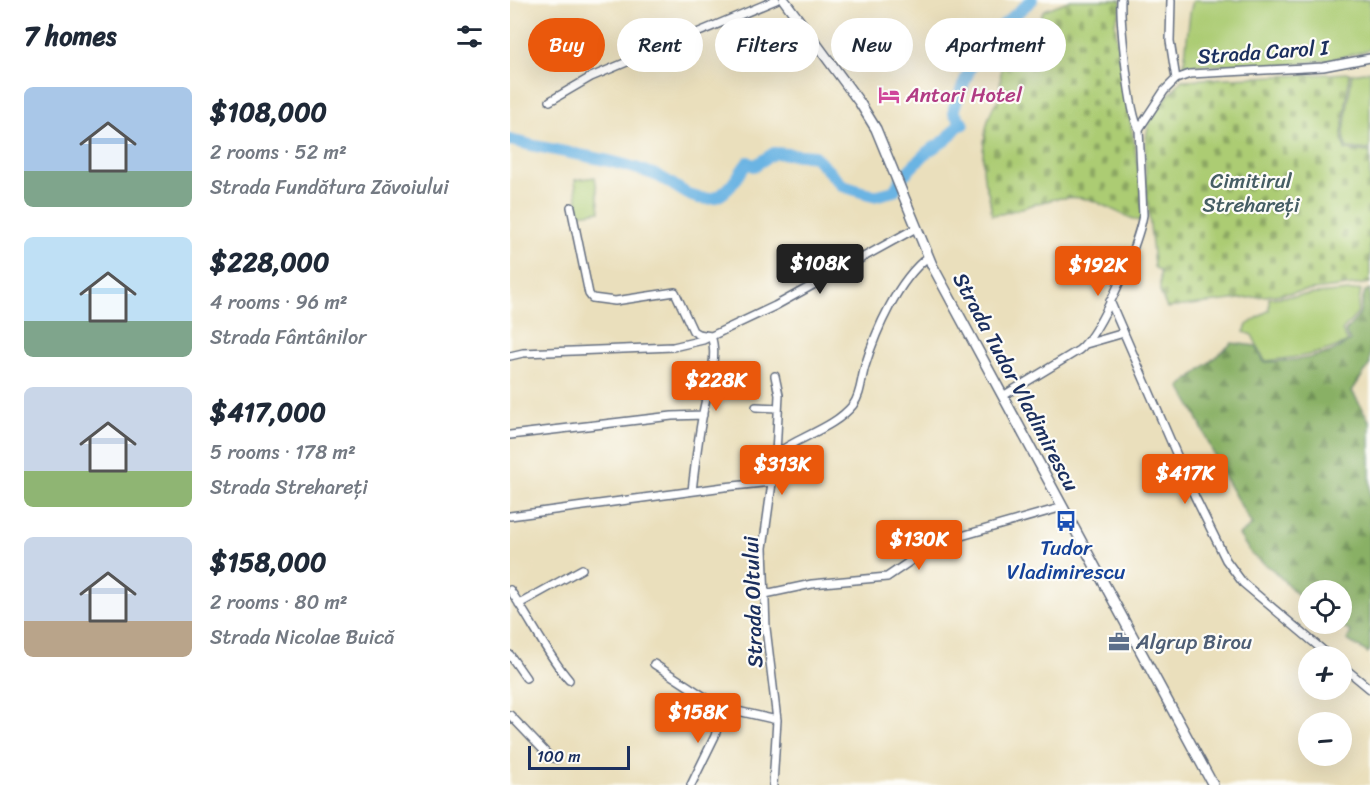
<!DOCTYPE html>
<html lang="en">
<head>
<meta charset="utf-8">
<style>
  :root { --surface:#fff; --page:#f2f2f3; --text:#1f2937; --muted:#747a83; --accent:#ea580c }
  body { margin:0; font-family:Sriracha,sans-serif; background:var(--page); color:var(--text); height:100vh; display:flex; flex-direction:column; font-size:22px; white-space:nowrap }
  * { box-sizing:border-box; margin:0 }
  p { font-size:20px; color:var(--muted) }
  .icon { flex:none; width:33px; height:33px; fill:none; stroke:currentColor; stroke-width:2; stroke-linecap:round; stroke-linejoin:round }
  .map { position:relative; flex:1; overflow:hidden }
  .panel { display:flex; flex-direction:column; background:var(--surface); width:510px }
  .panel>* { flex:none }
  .guide { position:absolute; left:18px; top:18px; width:570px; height:54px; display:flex; gap:12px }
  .fabs { position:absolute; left:788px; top:580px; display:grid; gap:12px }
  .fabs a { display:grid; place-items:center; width:54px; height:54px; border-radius:50%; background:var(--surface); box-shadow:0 6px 24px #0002; font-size:30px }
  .scale { position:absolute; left:18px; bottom:15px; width:102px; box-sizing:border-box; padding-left:6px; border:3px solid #1b2f5e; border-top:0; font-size:16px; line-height:21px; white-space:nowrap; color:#1b2f5e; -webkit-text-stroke:4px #fdfcf7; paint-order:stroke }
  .price { position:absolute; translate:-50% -51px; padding:0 14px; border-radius:6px; background:var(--accent); color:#fff; font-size:20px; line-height:39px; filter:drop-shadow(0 2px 3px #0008) }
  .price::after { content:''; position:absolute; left:50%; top:36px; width:18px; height:14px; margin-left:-9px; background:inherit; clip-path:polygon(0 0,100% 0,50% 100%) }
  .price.active { background:#222; color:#fff }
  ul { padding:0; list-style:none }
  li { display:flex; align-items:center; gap:18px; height:150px; padding:0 24px }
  li span { display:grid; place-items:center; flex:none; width:168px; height:120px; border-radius:9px; color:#555 }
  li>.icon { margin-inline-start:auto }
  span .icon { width:72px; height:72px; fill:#fffc; stroke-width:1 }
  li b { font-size:26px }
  h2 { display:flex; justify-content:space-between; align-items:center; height:72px; padding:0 24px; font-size:26px }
  .pill { padding:0 21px; border-radius:27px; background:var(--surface); box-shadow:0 6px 24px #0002; font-size:21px; line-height:54px }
  .pill.active { background:var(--accent); color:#fff }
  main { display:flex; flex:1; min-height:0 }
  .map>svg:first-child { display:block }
</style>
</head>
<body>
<main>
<section class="panel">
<h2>7 homes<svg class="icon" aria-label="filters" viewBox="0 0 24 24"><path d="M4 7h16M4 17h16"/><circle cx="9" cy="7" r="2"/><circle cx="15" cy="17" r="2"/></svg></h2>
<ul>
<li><span style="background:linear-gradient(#a9c7e8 70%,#7fa58c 0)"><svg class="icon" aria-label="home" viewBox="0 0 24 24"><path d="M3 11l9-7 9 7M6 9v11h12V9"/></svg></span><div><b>$108,000</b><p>2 rooms · 52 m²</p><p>Strada Fundătura Zăvoiului</p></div></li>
<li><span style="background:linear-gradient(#bfe0f5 70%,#7fa58c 0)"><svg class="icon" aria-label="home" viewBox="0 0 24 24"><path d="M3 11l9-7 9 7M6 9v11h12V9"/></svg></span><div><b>$228,000</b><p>4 rooms · 96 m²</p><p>Strada Fântânilor</p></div></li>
<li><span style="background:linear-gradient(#c9d6e8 70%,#8fb573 0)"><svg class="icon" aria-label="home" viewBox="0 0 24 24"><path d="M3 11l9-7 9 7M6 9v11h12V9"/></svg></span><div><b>$417,000</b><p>5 rooms · 178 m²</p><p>Strada Strehareți</p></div></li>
<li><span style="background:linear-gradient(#c9d6e8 70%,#b9a48a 0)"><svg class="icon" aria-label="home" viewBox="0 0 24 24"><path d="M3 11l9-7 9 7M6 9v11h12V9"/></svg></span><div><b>$158,000</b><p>2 rooms · 80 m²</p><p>Strada Nicolae Buică</p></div></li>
</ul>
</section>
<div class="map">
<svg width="860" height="785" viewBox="0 0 860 785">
  <defs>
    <pattern id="forest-firs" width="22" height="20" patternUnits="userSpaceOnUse" patternTransform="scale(1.5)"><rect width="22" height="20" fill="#89b065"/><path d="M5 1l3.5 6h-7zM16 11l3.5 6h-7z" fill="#6f9056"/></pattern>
    <pattern id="cemetery-stones" width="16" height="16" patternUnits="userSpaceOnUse" patternTransform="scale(1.5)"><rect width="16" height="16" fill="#accc73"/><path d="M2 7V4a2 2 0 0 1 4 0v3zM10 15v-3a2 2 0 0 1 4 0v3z" fill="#8ba662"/></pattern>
  </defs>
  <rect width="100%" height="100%" fill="#fdfcf7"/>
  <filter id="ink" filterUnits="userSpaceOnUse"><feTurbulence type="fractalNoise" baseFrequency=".0167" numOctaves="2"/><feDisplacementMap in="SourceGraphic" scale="12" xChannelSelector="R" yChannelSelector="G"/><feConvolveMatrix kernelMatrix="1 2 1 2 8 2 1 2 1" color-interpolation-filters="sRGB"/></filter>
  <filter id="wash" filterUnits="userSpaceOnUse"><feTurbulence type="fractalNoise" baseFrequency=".008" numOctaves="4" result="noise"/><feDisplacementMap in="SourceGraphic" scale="24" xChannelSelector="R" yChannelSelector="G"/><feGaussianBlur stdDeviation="1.35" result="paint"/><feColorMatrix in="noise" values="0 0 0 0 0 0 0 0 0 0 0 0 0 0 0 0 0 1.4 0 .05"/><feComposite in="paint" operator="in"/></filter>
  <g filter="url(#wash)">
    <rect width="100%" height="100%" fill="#eadfbc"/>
    <path fill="#accc73" stroke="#647e68" stroke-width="1.5" d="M 683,0 L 860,0 L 860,50 L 819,60 L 779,65 L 674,65 L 680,13 Z
      M 860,71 L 860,150 L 836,148 L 834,132 L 842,74 Z
      M 85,177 L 90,211 L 69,214 L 65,180 Z
      M 851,290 L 847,314 L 832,331 L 838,342 C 811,355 784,358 755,361 L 742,335 L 734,332 L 737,325 L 759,310 L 759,298 Z"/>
    <path fill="url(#forest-firs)" stroke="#527062" stroke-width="1.5" d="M 860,289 L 860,364 L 842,391 L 860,422 L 860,650 L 858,653 L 837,640 L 841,632 L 827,624 L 831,624 L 831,591 L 798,591 L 798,605 L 763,570 L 742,555 L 729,535 L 742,525 L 713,475 L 686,415 L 670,387 L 722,343 L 746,346 L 754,362 C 783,361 817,359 840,341 L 835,332 L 849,315 L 855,291 Z"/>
    <path fill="url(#cemetery-stones)" stroke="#647e68" stroke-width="1.5" d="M 561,0 L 611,0 L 611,9 L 605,22 L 607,42 L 630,178 L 632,222 C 615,217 600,208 584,201 C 554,190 520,207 491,214 L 482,215 C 481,207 480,199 478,192 C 476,187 474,183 474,178 C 471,158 474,112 490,98 L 491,64 L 487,47 L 497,41 L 512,37 L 523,32 L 534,10 Z
      M 840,73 L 832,134 L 835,150 L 860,152 L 860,283 L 657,308 L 650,292 L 650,271 L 644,267 C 642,234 629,152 639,125 C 646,107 660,94 672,80 Z"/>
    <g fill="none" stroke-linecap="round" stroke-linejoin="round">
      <path stroke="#6bb4e3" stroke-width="12" d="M 0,140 C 49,153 101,157 148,176 C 166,184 181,203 203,198 C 220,194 228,174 238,162 L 244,166 L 264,153 L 304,156 L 333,186 L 364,196 L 384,191 L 393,176 L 417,152 L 436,140 L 447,127 L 453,124 L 444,113 L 444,108 C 451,91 469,39 485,32 L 522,0"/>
    </g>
  </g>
  <g filter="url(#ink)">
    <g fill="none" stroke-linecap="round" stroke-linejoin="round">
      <defs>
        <path id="minor" d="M 611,0 C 610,22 619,113 629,129
          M 661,0 L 660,41 L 666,79
          M 40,101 L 81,77 L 266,0
          M 61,207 L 79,294 L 82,298 L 105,301 L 165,292 L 183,331 L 188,334 L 201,336
          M 600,301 L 685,497 L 716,560 L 733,583 L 821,657
          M 576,344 L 614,333
          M 0,356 L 13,353 L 163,347 L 193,340 L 265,306 L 406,228
          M 265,376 L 269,395 L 266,454
          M 493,396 L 569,350 C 591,333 628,244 633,215 L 629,129 L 654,91 L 666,79 L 680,74 L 813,67 L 860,58
          M 246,407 L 268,408
          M 0,435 L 162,416 L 193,415
          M 182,491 C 185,465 188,439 193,413 C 197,391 209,356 201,336
          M 0,516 L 214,487 L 262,482
          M 0,590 C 21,620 36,653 59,680
          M 255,594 L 302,584 L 377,577 L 427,543 L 553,507
          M 9,604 L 72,569
          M 0,655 L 16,678
          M 144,664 L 210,707 L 267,720
          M 831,665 L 860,689
          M 0,715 L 40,757 L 47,759
          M 181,785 L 205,736 L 213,708
          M 263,785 L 267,720 L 256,628 L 253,548 L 266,454 C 290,436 323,429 343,405 C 351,395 351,379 355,366 C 366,330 388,280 418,257"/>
        <path id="major" d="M 274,0 L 350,103 L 366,129 L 422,265 L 703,785"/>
      </defs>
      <use href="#minor" stroke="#636d7f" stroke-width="10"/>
      <use href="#major" stroke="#636d7f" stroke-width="12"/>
      <use href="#minor" stroke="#fff" stroke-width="7"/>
      <use href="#major" stroke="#fff" stroke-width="9"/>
    </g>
  </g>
  <defs>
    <symbol id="hotel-bare" viewBox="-9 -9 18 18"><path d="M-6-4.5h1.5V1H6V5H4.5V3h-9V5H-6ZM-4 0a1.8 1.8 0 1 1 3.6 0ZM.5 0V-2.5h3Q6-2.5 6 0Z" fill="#d1479c" stroke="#fdfcf7" stroke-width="2.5" paint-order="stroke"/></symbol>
    <symbol id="bus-bare" viewBox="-9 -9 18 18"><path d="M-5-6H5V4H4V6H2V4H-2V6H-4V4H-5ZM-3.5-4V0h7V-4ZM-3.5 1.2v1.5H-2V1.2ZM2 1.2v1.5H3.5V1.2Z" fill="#1a4fb4" stroke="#fdfcf7" stroke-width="2.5" paint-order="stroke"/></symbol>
    <symbol id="office-bare" viewBox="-9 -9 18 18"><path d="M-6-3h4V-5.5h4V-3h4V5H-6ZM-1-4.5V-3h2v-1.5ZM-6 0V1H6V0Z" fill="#5c6f8a" stroke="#fdfcf7" stroke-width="2.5" paint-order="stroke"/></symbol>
  </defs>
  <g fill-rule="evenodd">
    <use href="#hotel-bare" x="364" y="80" width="30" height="30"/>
    <use href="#bus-bare" x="541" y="506" width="30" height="30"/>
    <use href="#office-bare" x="594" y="627" width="30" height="30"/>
  </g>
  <g text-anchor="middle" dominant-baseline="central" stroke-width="4.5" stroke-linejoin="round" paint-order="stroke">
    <g font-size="21" fill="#1b2f5e" stroke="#fdfcf7">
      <text transform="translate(753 52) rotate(-4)">Strada Carol I</text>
      <text transform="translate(506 382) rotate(62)">Strada Tudor Vladimirescu</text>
      <text transform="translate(243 602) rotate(-92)">Strada Oltului</text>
    </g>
    <g font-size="21" fill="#b23c85" stroke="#fdfcf7" text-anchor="start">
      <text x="396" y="95">Antari Hotel</text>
    </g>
    <g font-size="21" fill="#465e64" stroke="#fdfcf7">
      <text x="741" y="181">Cimitirul<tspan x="741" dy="24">Strehareți</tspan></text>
    </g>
    <g font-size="21" fill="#164399" stroke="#fdfcf7">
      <text x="556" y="548">Tudor<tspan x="556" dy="24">Vladimirescu</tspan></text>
    </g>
    <g font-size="21" fill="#4e5e75" stroke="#fdfcf7" text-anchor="start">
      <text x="626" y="642">Algrup Birou</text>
    </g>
  </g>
</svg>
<div class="fabs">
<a><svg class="icon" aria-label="locate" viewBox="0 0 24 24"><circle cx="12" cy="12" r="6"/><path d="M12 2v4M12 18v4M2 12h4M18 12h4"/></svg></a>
<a>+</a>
<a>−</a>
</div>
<div class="scale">100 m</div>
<b class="price active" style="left:310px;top:295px">$108K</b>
<b class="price" style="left:588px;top:297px">$192K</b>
<b class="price" style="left:206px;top:412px">$228K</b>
<b class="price" style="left:272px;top:496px">$313K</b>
<b class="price" style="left:675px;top:505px">$417K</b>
<b class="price" style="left:409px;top:571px">$130K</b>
<b class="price" style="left:188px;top:744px">$158K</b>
<div class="guide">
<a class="pill active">Buy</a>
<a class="pill">Rent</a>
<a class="pill">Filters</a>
<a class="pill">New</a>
<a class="pill">Apartment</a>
</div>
</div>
</main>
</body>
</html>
